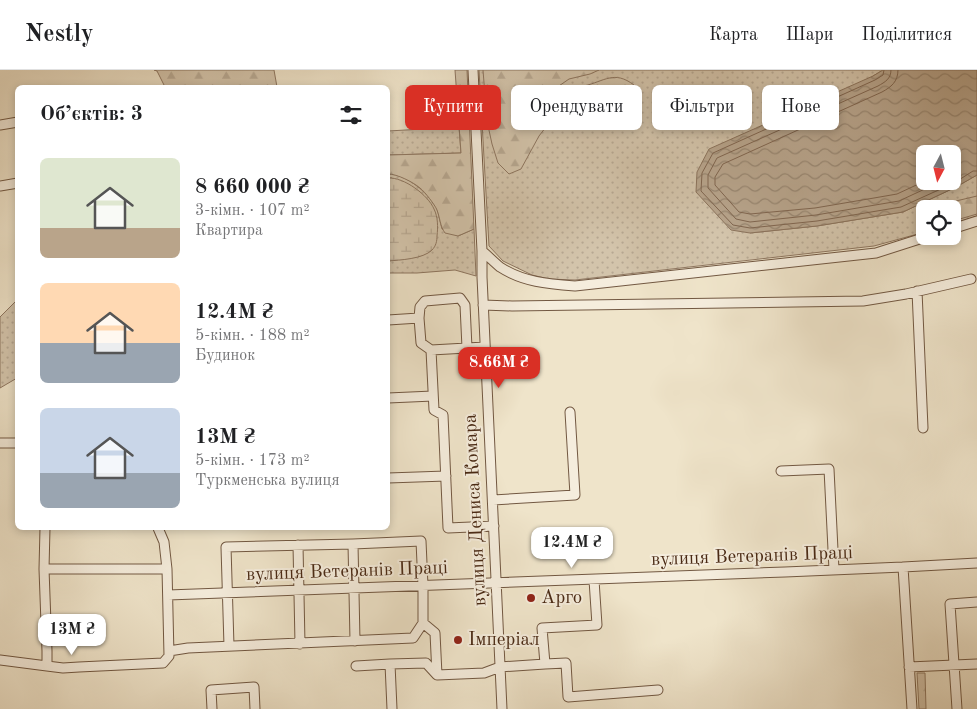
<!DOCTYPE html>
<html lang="uk">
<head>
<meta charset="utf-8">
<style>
  :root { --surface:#fff; --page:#f2f2f2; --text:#202124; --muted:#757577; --line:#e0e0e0; --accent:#d93025 }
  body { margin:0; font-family:"Old Standard TT",serif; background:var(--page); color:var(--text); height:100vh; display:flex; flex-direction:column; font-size:19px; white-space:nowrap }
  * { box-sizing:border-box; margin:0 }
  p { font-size:16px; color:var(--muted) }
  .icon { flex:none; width:28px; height:28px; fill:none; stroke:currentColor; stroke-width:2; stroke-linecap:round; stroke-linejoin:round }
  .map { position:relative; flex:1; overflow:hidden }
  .panel { position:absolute; left:15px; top:15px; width:375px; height:445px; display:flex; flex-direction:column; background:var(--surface); border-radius:8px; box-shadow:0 2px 8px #0003 }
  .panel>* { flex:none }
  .guide { position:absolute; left:405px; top:15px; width:475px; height:45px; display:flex; gap:10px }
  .needle { width:32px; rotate:187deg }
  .tools { position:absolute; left:916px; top:75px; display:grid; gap:10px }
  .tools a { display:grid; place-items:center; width:45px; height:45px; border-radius:8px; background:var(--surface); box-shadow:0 2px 8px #0003; font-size:25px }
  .price { position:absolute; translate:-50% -42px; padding:0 11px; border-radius:10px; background:#fff; color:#222; font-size:16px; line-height:32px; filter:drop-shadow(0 1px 2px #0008) }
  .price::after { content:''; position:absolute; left:50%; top:30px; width:15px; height:11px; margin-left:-8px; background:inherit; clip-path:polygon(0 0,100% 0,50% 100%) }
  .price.on { background:var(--accent); color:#fff }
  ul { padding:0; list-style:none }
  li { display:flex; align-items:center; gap:15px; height:125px; padding:0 25px }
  li span { display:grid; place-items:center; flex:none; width:140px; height:100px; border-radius:8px; color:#555 }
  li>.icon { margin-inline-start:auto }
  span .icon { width:60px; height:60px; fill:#fffc; stroke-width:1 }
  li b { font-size:21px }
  h2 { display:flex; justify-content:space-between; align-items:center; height:60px; padding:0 25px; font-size:21px }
  .tag { padding:0 18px; border-radius:8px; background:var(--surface); box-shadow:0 2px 8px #0003; font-size:18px; line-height:45px }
  .tag.on { background:var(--accent); color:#fff }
  header { display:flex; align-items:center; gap:30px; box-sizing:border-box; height:70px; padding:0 25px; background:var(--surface); border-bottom:1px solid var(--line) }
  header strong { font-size:24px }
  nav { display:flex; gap:28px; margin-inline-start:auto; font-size:18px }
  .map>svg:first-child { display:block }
</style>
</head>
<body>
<header>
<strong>Nestly</strong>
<nav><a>Карта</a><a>Шари</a><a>Поділитися</a></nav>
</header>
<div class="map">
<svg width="977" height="639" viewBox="0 0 977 639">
  <defs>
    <pattern id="grass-dots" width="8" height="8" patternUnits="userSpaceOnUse" patternTransform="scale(1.25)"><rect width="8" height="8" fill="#d3c4ab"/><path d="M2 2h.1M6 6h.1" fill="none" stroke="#b7a892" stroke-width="1.8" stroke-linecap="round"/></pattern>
    <pattern id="forest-firs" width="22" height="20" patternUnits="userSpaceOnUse" patternTransform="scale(1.25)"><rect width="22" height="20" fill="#d3c4ab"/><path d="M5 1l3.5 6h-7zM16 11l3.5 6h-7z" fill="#b7a892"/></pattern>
    <pattern id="wetland-marsh" width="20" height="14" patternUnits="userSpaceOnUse" patternTransform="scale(1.25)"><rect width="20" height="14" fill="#d3c4ab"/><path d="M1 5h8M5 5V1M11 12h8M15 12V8" fill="none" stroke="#b7a892"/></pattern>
    <pattern id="water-waves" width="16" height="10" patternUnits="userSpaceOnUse" patternTransform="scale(1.25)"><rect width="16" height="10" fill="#b7a48c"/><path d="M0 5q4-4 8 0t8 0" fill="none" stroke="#978671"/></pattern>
  </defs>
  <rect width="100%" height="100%" fill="#efe4ca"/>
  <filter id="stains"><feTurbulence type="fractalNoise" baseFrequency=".004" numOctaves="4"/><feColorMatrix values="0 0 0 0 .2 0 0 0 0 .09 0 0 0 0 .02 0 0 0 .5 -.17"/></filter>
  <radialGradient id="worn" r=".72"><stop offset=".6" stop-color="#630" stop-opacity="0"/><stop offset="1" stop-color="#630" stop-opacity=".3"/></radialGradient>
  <path fill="url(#grass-dots)" stroke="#8e7660" d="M 479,0 L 883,0 L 873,6 L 750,163 L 817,156 L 903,142 L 956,117 L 977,105 L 977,146 L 953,154 L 952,139 L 925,139 L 925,162 L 874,176 L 575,210 L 549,209 L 532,205 L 503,191 L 489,176 Z
    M 459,57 L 461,83 L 388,85 L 388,61 Z
    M 388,104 C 405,103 430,124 437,139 C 439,145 440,152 442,159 L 458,166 L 474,159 L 476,206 L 455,200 L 417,203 L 388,203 L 388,191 L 420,186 L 431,181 L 392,108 L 388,108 Z
    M 17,230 L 17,308 L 0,318 L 0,247 Z"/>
  <path fill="url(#forest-firs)" stroke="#8e7660" d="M 154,0 L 274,0 L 277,17 L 165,17 L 157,1 Z
    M 455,0 L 467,0 L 474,159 L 458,166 L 445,163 C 440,156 440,148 437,140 C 435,135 425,122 420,118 C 413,112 397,104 388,104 L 388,85 L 461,83 Z
    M 483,0 L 599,0 L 590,4 L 569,9 L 556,18 C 565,18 576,18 584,16 C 605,11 614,0 634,15 L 624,26 L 574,36 L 549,53 L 539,66 L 521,99 L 509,104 L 498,93 L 492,74 L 487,51 Z
    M 977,126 L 977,144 L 953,151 L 952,139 L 941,139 L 956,131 Z
    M 917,603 L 925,603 L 926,639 L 919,639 Z"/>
  <path fill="url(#wetland-marsh)" stroke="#8e7660" d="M 388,108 C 404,107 428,125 434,139 C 438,147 438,157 437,166 C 437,171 436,176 432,180 C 423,189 400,190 388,191 Z"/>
  <path fill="url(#water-waves)" stroke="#8b735c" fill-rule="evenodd" d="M 883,0 L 977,0 L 977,105 L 956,117 L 903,142 L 817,156 L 750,163 L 731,160 L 696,122 L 697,102 L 709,79 L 873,6 ZM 925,84 L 952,84 L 952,111 L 925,111 Z"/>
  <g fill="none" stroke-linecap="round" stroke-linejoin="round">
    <path stroke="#806650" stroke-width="1" d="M 884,0 L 883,5 L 875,10 L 713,83 L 702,103 L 701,121 L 733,155 L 750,158 L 817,151 L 901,137 L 954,113 L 973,101 L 977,101
      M 891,0 C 891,9 885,12 878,16 L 717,88 L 708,105 L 708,118 L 736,149 L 750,152 L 816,145 L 899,131 L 942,111
      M 898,0 C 898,12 891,17 882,22 L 723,94 L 715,107 L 715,115 L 739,142 L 750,144 L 815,138 L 874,128 L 897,124 L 925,111"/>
    <defs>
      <path id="minor" d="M 473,0 L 482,181 L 482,207 L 502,639
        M 0,55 L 18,52
        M 0,116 L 18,113
        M 952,159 L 977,151
        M 482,181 C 488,186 494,192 500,197 C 523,212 548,214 575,216 L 876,183 L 929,166
        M 917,221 L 923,358
        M 483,235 L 512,236 L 863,231 L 906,224 L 971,209
        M 388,250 L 419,248
        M 467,278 L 465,235 L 460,228 L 425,231 L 420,237 L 419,248 L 421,273 L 431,280 L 434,340 L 443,345 L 448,458 L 494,456
        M 431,280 L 485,277
        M 388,328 L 433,326
        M 0,373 L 18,373
        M 781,401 L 829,399 L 834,500
        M 388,408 L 446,406
        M 493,430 L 575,425 L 570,342
        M 45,458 L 44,499 L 47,581 L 47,596 L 63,598 L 79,597 L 163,593 L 169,586 L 167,499 L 164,472 L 158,458
        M 353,474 L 355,571
        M 298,475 L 300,574
        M 903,497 L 912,639
        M 44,499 L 167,499
        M 168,525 L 785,502 L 903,497 L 977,493
        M 229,576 L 226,477 L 353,474 L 421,471 L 423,516 L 423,553 L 435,563 L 437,605
        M 169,581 L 188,578 L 413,568 L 423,553
        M 0,590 L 47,596
        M 390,594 L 426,593 L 437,605 L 484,603 L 500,597 L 545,594 L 542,558 L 597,555 L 594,510
        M 545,594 L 566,593 L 568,627 L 658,620
        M 356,596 L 390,594 L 392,639
        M 909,597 L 977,594
        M 212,639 L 211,620 L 254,617 L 255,639
        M 957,639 L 950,534 L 977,532"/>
    </defs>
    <use href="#minor" stroke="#725842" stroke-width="11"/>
    <use href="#minor" stroke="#f5eddd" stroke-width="9"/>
  </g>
  <g fill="#8f2418" stroke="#f5eddd" stroke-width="2">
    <circle cx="531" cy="528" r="5"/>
    <circle cx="458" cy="570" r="5"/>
  </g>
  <g text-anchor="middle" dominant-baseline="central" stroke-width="4" stroke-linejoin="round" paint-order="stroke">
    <g font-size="19" fill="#492914" stroke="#f5eddd">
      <text transform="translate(476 440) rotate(-93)">вулиця Дениса Комара</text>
      <text transform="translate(752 487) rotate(-2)">вулиця Ветеранів Праці</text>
      <text transform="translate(347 502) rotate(-2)">вулиця Ветеранів Праці</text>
    </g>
    <g font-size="19" fill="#492914" stroke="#f5eddd" text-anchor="start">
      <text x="541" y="528">Арго</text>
      <text x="468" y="570">Імперіал</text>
    </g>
  </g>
  <rect width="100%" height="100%" filter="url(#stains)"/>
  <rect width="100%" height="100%" fill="url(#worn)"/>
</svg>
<div class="tools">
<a><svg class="needle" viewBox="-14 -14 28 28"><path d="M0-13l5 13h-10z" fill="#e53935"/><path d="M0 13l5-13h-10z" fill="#757577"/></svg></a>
<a><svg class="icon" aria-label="locate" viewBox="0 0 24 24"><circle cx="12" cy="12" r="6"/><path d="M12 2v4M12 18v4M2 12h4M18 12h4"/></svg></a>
</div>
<b class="price on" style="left:499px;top:319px">8.66M ₴</b>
<b class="price" style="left:572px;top:499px">12.4M ₴</b>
<b class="price" style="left:72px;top:586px">13M ₴</b>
<div class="guide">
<a class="tag on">Купити</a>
<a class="tag">Орендувати</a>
<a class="tag">Фільтри</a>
<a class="tag">Нове</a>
</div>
<section class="panel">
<h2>Об’єктів: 3<svg class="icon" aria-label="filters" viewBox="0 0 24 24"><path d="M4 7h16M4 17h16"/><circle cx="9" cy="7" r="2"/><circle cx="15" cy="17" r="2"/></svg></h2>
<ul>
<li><span style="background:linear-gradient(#dfe7d0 70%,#b9a48a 0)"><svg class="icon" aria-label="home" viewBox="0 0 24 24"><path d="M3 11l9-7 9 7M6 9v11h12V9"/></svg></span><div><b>8 660 000 ₴</b><p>3-кімн. · 107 m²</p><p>Квартира</p></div></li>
<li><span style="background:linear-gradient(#ffd9b3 60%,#9aa5b1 0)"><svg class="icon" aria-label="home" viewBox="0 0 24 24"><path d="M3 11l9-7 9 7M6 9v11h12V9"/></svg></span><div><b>12.4M ₴</b><p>5-кімн. · 188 m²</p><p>Будинок</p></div></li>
<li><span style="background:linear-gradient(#c9d6e8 65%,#9aa5b1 0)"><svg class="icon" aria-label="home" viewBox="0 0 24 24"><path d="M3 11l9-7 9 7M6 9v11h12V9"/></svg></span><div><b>13M ₴</b><p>5-кімн. · 173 m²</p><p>Туркменська вулиця</p></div></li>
</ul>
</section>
</div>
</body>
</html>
